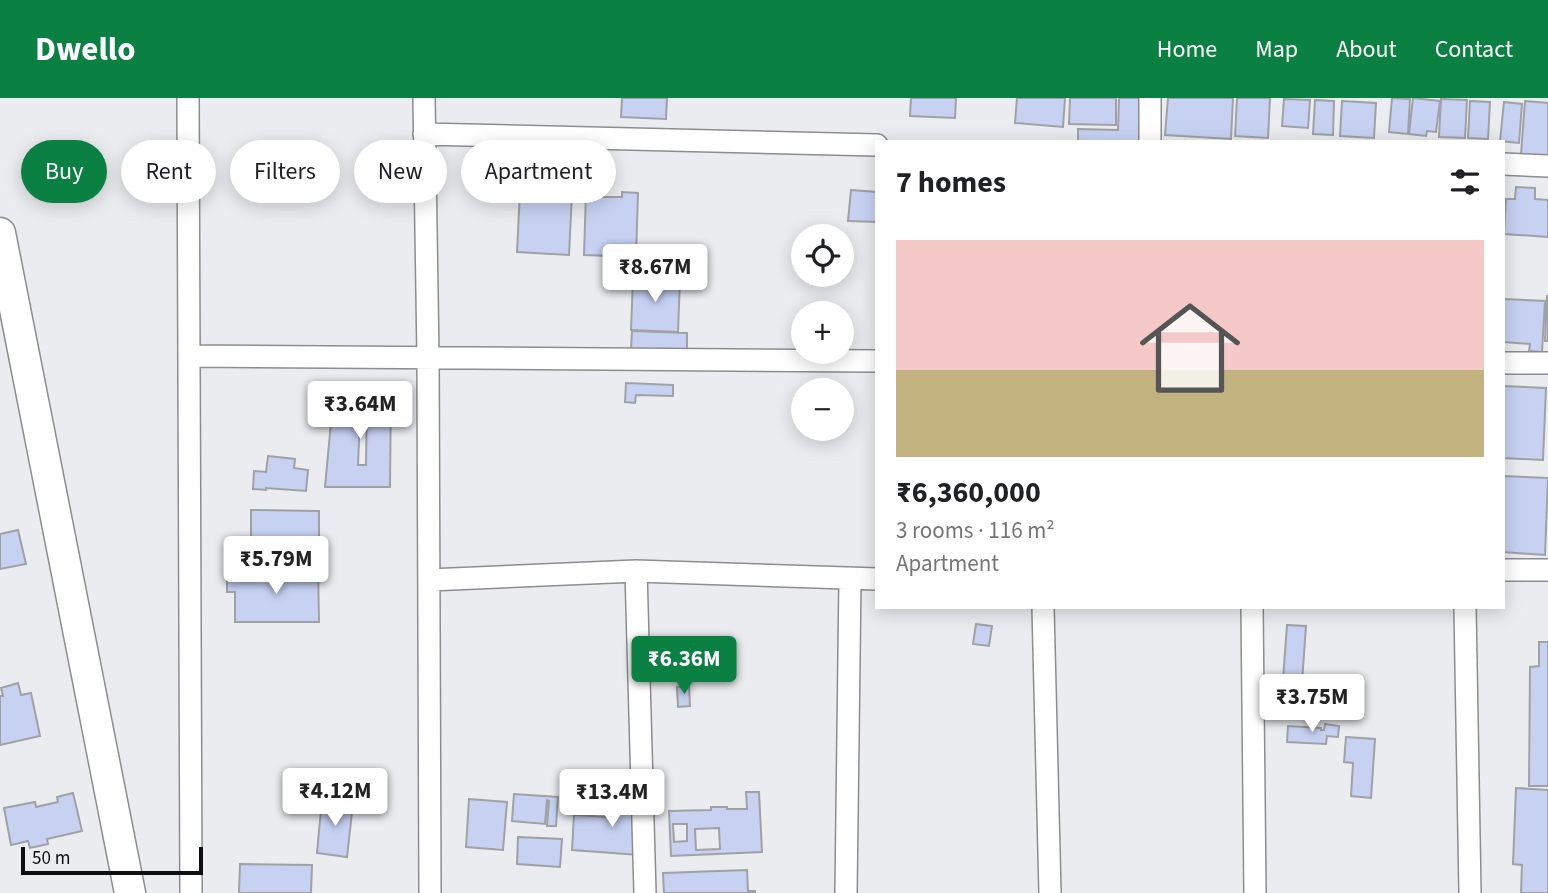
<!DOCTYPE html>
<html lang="en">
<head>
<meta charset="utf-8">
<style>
  :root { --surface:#fff; --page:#f6f6f6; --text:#202124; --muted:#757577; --accent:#0b8043 }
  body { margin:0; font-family:"Source Sans 3",sans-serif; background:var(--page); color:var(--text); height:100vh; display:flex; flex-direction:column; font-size:26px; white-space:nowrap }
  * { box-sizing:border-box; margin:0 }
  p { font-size:23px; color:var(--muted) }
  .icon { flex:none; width:38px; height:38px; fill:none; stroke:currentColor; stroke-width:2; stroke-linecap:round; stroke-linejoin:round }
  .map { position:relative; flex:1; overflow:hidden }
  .details { position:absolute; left:875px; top:42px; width:630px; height:469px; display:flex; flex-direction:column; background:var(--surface); border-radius:0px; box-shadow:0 4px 18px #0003 }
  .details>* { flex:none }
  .banner { position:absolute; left:21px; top:42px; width:665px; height:63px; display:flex; gap:14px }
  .buttons { position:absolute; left:791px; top:126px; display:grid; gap:14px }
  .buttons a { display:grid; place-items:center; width:63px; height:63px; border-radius:50%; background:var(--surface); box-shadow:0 4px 18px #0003; font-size:35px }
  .scale { position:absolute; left:21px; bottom:18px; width:182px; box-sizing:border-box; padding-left:7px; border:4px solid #0e0e10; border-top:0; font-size:19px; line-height:24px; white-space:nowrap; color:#0e0e10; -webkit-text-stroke:5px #eaecf0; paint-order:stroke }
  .price { position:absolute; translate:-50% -60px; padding:0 16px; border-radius:7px; background:#fff; color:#222; font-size:23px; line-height:46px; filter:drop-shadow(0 2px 4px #0008) }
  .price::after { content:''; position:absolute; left:50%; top:42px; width:21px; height:16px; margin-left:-10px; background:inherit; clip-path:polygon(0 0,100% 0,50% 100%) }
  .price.on { background:var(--accent); color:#fff }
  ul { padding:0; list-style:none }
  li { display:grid; align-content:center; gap:14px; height:371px; padding:0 21px }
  li span { display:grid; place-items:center; height:217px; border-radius:0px; color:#555 }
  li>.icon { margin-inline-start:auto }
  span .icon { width:126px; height:126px; fill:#fffc; stroke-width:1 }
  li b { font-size:30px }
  h2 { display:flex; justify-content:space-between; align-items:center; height:84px; padding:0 21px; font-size:30px }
  .chip { padding:0 24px; border-radius:32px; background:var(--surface); box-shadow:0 4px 18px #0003; font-size:24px; line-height:63px }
  .chip.on { background:var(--accent); color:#fff }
  header { display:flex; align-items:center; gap:42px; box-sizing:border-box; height:98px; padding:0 35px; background:var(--accent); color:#fff }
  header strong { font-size:33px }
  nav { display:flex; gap:38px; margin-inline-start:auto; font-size:24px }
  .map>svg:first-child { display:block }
</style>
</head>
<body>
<header>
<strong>Dwello</strong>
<nav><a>Home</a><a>Map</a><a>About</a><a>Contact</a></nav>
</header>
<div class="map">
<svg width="1548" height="795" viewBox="0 0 1548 795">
  <rect width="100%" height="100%" fill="#eaecf0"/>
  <path fill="#c7d2f3" stroke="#a0a1a5" stroke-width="2" fill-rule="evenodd" d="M 622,0 L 667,0 L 666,21 L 621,19 Z
    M 911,0 L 956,0 L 955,20 L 910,18 Z
    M 1017,0 L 1065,0 L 1063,29 L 1015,25 Z
    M 1070,0 L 1116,0 L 1116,27 L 1069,26 Z
    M 1119,0 L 1141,0 L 1140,44 L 1078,44 L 1078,31 L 1118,32 Z
    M 1168,0 L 1233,0 L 1231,41 L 1165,37 Z
    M 1237,0 L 1270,0 L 1268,40 L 1235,38 Z
    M 1392,0 L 1410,1 L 1408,36 L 1389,34 Z
    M 1413,0 L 1440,3 L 1436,34 L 1427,33 L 1426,38 L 1409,36 Z
    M 1284,1 L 1310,2 L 1308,30 L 1282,28 Z
    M 1441,1 L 1467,2 L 1465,40 L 1439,39 Z
    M 1315,2 L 1334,3 L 1333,37 L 1313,36 Z
    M 1342,3 L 1376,5 L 1374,40 L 1340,38 Z
    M 1470,3 L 1490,4 L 1488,41 L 1468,40 Z
    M 1525,3 L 1548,5 L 1548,58 L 1521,56 Z
    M 1504,4 L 1522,6 L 1519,45 L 1500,43 Z
    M 1516,89 L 1535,90 L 1535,101 L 1548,102 L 1548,139 L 1504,136 L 1506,101 L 1515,101 Z
    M 851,92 L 877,94 L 877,124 L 848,123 Z
    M 520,93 L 555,96 L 572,96 L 569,157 L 517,154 Z
    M 586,94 L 601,95 L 601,99 L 622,99 L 622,94 L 638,95 L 636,159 L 584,157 Z
    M 638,176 L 658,177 L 658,181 L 680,182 L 678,234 L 631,232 L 633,180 L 638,180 Z
    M 1547,198 L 1548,198 L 1548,243 L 1545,243 Z
    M 1503,201 L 1545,203 L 1542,254 L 1529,253 L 1530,246 L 1504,244 L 1503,252 Z
    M 632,233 L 687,235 L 687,252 L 631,251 Z
    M 626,285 L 673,287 L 673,298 L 636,297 L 635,305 L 625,304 Z
    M 1503,288 L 1546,290 L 1543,362 L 1503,360 Z
    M 334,292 L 361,294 L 358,367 L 366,367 L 367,293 L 391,294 L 390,389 L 325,389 Z
    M 268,358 L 295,361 L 294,370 L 308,372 L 306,393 L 266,390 L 266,392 L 253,391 L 254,373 L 266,374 Z
    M 1503,378 L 1548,380 L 1545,457 L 1503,454 Z
    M 251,412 L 319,413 L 319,463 L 282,462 L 282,458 L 251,457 Z
    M 18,432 L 26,466 L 0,471 L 0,436 Z
    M 278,469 L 318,469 L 319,524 L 235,524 L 235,494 L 227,494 L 227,482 L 233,482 L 232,472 L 248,472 L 248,476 L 278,475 Z
    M 976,526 L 992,528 L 989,548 L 973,546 Z
    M 1287,527 L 1306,528 L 1302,584 L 1297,584 L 1297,589 L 1287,588 L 1288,583 L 1283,582 Z
    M 1539,544 L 1548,544 L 1548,688 L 1529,688 L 1530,569 L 1539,568 Z
    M 18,585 L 21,597 L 31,595 L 40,638 L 0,647 L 0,598 L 3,598 L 1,590 Z
    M 689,588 L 690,608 L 678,609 L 677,589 Z
    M 1316,601 L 1327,602 L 1325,621 L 1315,620 Z
    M 1325,626 L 1339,628 L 1338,639 L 1327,638 L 1326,646 L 1287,644 L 1288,628 L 1321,630 L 1321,632 L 1324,632 Z
    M 1346,639 L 1375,641 L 1371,700 L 1351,698 L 1353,665 L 1344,664 Z
    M 1516,690 L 1548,692 L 1548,795 L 1521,795 L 1522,767 L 1513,766 Z
    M 746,694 L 759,694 L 762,754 L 671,758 L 669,713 L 711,712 L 711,709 L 727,709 L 727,711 L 747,711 ZM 673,726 L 687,726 L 687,743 L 674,744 ZM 719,730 L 720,751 L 696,752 L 695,731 Z
    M 73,695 L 82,733 L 47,741 L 48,746 L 30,750 L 28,743 L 11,747 L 4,710 L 35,704 L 36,709 L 58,704 L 57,699 Z
    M 622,695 L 644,697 L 639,757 L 572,752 L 574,717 L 607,719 L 607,714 L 620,716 Z
    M 514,696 L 558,699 L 556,728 L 547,728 L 549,703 L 547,702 L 545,726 L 512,723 Z
    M 322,701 L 353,705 L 347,759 L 317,755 Z
    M 469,701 L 507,704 L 503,752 L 466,749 Z
    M 518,739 L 562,741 L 560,769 L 517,766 Z
    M 240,766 L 312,767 L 311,795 L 239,795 Z
    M 747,772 L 748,793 L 755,793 L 755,795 L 664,795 L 663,775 Z"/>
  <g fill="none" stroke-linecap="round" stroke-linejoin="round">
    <defs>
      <path id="street" d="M 188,0 L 191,795
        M 424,0 L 428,260 L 430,795
        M 424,36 L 877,47
        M 1150,44 L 1150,0
        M 1503,66 L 1548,68
        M 190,258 L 877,263
        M 1503,265 L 1548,265
        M 1503,472 L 1548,472
        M 636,473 L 645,795
        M 429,482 L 636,473 L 877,481
        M 1043,509 L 1050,795
        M 1252,509 L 1255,795
        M 1465,509 L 1470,795
        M 846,795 L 850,480"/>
      <path id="secondary" d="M 0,135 L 130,795"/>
    </defs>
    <use href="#street" stroke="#8c8d91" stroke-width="24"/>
    <use href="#secondary" stroke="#8c8d91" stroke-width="33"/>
    <use href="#street" stroke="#fff" stroke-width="21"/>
    <use href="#secondary" stroke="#fff" stroke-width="30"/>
  </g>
</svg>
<div class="buttons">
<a><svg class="icon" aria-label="locate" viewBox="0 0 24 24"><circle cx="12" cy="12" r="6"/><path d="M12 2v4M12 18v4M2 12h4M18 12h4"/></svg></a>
<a>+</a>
<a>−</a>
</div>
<div class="scale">50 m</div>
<b class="price" style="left:655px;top:206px">₹8.67M</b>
<b class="price" style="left:360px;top:343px">₹3.64M</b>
<b class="price" style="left:276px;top:498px">₹5.79M</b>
<b class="price on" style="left:684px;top:598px">₹6.36M</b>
<b class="price" style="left:1312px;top:636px">₹3.75M</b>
<b class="price" style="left:335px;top:730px">₹4.12M</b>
<b class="price" style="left:612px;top:731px">₹13.4M</b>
<div class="banner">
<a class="chip on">Buy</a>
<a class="chip">Rent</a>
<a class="chip">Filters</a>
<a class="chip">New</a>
<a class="chip">Apartment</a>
</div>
<section class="details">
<h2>7 homes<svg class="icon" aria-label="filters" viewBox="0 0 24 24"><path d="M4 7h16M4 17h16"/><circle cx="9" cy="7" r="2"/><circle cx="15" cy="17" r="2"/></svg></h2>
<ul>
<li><span style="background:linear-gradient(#f6c9c9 60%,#c2b280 0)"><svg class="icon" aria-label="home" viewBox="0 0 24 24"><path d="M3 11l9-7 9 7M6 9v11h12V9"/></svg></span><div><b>₹6,360,000</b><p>3 rooms · 116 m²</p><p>Apartment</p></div></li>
</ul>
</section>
</div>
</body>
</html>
